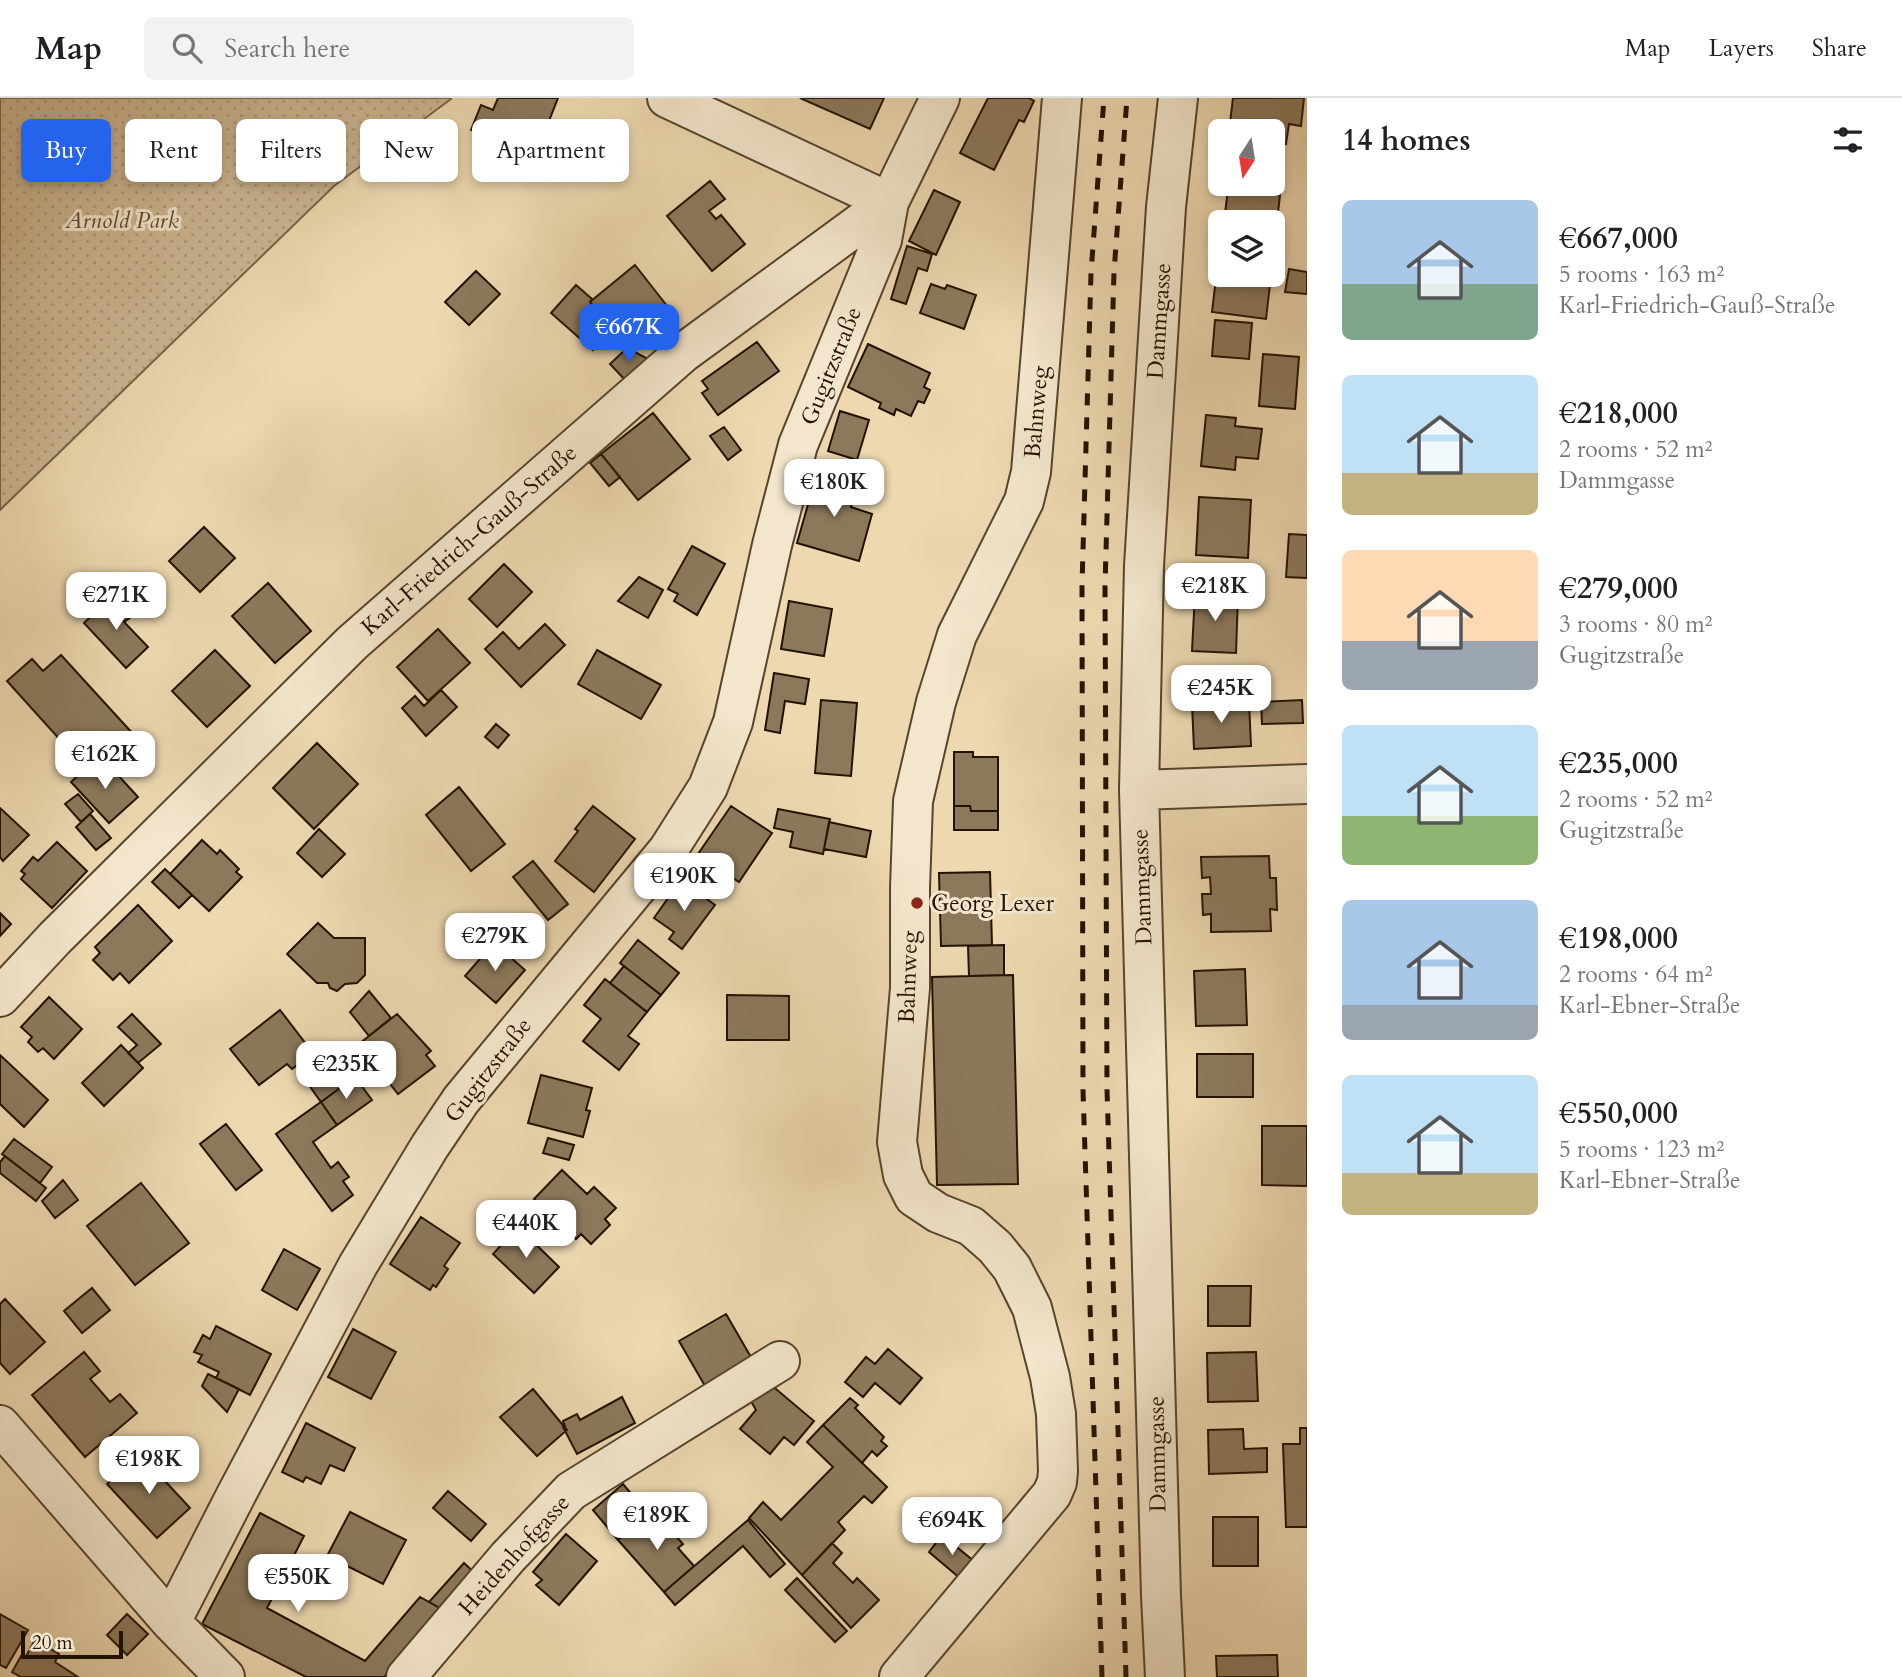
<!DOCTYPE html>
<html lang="en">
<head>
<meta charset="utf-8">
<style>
  :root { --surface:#fff; --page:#f2f2f2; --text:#202124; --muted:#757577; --line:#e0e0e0; --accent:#2563eb }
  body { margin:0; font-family:Cardo,serif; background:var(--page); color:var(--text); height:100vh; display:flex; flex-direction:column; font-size:26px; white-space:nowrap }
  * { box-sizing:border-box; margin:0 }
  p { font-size:23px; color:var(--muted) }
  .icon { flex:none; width:38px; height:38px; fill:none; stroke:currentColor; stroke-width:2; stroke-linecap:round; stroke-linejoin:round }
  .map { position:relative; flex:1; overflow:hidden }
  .details { display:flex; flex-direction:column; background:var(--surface); width:595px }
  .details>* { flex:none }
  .banner { position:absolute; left:21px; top:21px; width:665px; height:63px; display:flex; gap:14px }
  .needle { width:46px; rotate:192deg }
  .controls { position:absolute; left:1208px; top:21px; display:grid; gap:14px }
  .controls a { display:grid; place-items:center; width:77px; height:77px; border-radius:10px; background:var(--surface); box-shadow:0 4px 10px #0003; font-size:35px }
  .scale { position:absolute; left:21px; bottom:18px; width:102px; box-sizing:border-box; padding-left:7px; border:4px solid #231200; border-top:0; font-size:19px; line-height:24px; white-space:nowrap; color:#231200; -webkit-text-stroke:5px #f3e6cc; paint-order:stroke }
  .price { position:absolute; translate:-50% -60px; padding:0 16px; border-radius:14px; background:#fff; color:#222; font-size:23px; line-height:46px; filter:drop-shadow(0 2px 4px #0008) }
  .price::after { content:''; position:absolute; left:50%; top:42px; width:21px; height:16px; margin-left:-10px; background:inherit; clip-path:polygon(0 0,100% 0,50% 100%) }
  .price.active { background:var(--accent); color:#fff }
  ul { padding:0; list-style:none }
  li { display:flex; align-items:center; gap:21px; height:175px; padding:0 35px }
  li span { display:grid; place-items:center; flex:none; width:196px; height:140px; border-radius:10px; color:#555 }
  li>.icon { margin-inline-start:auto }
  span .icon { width:84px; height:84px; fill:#fffc; stroke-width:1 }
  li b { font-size:30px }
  h2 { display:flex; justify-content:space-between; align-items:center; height:84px; padding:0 35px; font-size:30px }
  .pill { padding:0 24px; border-radius:10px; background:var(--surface); box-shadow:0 4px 10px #0003; font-size:24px; line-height:63px }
  .pill.active { background:var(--accent); color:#fff }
  header { display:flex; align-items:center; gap:42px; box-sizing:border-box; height:98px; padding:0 35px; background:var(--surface); border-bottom:2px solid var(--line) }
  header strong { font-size:33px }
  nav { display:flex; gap:38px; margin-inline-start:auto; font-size:24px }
  .search { width:490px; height:63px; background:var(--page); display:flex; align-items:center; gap:18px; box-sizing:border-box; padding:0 24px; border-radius:10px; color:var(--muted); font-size:26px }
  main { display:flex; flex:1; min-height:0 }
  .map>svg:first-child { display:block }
</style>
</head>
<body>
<header>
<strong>Map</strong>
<div class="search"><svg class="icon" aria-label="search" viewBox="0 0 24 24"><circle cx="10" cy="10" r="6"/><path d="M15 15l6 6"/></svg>Search here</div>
<nav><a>Map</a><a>Layers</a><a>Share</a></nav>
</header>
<main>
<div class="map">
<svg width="1307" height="1579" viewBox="0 0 1307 1579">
  <defs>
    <pattern id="grass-dots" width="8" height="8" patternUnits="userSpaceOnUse" patternTransform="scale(1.75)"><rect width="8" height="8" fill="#cbb692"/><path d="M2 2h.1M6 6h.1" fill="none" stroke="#ae9b7c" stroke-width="1.8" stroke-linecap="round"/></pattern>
  </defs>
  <rect width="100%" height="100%" fill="#edd8b0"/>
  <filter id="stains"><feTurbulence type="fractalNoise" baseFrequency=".00286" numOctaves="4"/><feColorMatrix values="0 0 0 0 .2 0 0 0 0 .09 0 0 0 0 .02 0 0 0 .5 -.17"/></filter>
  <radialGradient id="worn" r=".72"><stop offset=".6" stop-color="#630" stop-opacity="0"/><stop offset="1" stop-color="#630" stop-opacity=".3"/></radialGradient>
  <path fill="url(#grass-dots)" stroke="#776449" stroke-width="2" d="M 0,0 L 450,0 L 451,1 L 334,88 L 0,412 Z"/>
  <path fill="#8c795c" stroke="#231200" stroke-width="2" d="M 498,0 L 558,0 L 534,61 L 483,41 L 485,37 L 471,32 L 481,7 L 493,12 Z
    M 800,0 L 884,0 L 870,31 Z
    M 988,0 L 1029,0 L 1034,3 L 1024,24 L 1019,22 L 994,72 L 960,55 Z
    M 1233,0 L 1304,0 L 1301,28 L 1289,26 L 1286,46 L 1272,44 L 1272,33 L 1229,33 Z
    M 548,27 L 564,33 L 551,67 L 534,61 Z
    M 710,83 L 725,101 L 709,113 L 716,121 L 721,117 L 745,146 L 712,173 L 667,118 Z
    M 1228,91 L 1280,97 L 1274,151 L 1272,151 L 1272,124 L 1224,124 Z
    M 934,92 L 960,104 L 936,157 L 909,143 Z
    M 907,148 L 932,156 L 927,173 L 918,170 L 906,206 L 891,201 Z
    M 635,167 L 671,213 L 625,248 L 590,204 Z
    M 1289,171 L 1307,174 L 1307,196 L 1285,194 Z
    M 1217,172 L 1220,172 L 1220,177 L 1271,178 L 1266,221 L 1212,214 Z
    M 476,173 L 500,196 L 469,227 L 445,204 Z
    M 931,186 L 945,191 L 947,187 L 976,197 L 964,231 L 920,215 Z
    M 576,187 L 592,201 L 590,204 L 612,231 L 593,252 L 551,215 Z
    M 1215,222 L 1252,225 L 1249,261 L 1212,258 Z
    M 757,244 L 779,273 L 718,317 L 702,295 L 708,291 L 702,283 Z
    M 868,246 L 930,275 L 924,289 L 930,292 L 924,305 L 918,303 L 911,318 L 896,311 L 894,317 L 879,310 L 881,305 L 848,289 Z
    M 627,250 L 650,262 L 627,284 L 610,266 Z
    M 1263,256 L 1299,259 L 1295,311 L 1259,308 Z
    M 840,313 L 869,322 L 857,362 L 828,353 Z
    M 653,315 L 690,361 L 638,402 L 601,356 Z
    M 1206,317 L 1236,320 L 1235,328 L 1262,331 L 1258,361 L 1236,359 L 1235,372 L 1201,368 Z
    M 724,329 L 741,352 L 728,362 L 710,338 Z
    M 601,356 L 620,379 L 609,388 L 590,365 Z
    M 817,375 L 857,386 L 851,409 L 872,416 L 859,463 L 797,445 Z
    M 1199,399 L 1251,402 L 1248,460 L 1196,457 Z
    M 204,429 L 235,460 L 200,494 L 169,463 Z
    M 1289,436 L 1307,437 L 1307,480 L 1286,479 Z
    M 692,448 L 725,466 L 697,517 L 674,503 L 678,496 L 668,491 Z
    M 504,466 L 532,494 L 497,529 L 469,501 Z
    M 639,479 L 663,492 L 648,520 L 618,503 Z
    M 268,485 L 311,533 L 275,565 L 232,518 Z
    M 1195,495 L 1238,498 L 1236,555 L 1192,553 Z
    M 112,498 L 131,519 L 124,524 L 148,549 L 126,570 L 84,525 Z
    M 789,503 L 832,511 L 824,558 L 781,551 Z
    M 545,526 L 565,547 L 521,589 L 485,551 L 503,534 L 519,551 Z
    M 438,531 L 470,565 L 428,603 L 397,569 Z
    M 215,552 L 250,588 L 207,629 L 172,593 Z
    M 597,552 L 661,587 L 641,621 L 578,586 Z
    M 61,557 L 134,637 L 90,675 L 7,583 L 32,561 L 43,573 Z
    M 774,575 L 809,581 L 805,606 L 785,603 L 780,635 L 765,632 Z
    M 441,592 L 457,609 L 426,638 L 402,610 L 415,598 L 424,608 Z
    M 821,602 L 857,605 L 851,678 L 815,675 Z
    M 1302,602 L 1303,625 L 1262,626 L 1261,604 Z
    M 1249,604 L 1251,648 L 1194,651 L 1192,606 Z
    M 496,626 L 509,637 L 498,650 L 485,639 Z
    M 317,645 L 358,686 L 314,731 L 273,690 Z
    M 954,654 L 973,654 L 973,659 L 998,659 L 998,713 L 971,713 L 970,708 L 954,708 Z
    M 105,663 L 138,699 L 109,725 L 71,684 L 86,670 L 90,675 Z
    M 459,689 L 505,746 L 471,773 L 426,717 Z
    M 78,696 L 93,713 L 81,724 L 65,706 Z
    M 593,708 L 635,741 L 594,794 L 555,763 L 578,733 L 575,731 Z
    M 731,708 L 772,735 L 739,784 L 698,756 Z
    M 954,708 L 970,708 L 971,713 L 998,713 L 998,732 L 954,732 Z
    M 0,710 L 29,737 L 3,763 L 0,759 Z
    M 778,711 L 830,721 L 823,756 L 790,749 L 793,734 L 774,730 Z
    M 90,716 L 111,740 L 96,752 L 76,729 Z
    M 829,724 L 871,733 L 866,759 L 824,751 Z
    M 319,731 L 345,756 L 322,779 L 297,755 Z
    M 202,742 L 217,756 L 220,752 L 239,771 L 236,774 L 242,779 L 209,813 L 170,776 Z
    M 57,744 L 87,773 L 52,810 L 21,781 L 25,776 L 21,773 L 33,759 L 38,763 Z
    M 1269,758 L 1270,780 L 1276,780 L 1277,812 L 1270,811 L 1271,833 L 1211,834 L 1211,816 L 1203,817 L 1202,796 L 1211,796 L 1210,779 L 1202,780 L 1201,759 Z
    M 533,763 L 568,806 L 548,822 L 513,779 Z
    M 165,771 L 192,797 L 179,810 L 152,784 Z
    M 990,774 L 992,847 L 941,848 L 939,775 Z
    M 681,782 L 715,807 L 682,851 L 669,841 L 674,834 L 654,820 Z
    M 138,807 L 172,843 L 129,885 L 120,875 L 113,882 L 93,862 L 100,855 L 95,849 Z
    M 0,815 L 11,826 L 0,838 Z
    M 318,825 L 334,840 L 365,840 L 365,877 L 357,885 L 345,886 L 337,893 L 330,890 L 328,885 L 317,885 L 287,856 Z
    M 638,842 L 679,875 L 661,897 L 620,865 Z
    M 494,845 L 525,872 L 496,905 L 465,878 Z
    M 1004,847 L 1004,877 L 969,878 L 968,848 Z
    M 624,868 L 661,897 L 647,914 L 610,885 Z
    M 1245,871 L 1247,927 L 1196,928 L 1194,873 Z
    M 1013,877 L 1018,1086 L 937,1087 L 932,879 Z
    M 605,881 L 647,914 L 628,938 L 639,946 L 619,972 L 583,943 L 601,921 L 584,907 Z
    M 369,893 L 391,920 L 369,938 L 350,914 Z
    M 727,897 L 789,898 L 789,942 L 727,942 Z
    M 49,899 L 82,931 L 54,961 L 43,950 L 38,954 L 28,944 L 32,939 L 21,929 Z
    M 280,912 L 313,955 L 292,971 L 287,966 L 259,987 L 230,951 Z
    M 132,916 L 161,946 L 138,965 L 128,955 L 137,947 L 118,929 Z
    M 397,916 L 431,953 L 426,957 L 435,968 L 398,996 L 359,946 Z
    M 121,947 L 143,970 L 104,1008 L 82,985 Z
    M 1197,956 L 1253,956 L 1253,999 L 1197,999 Z
    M 0,957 L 48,1002 L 24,1029 L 0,1006 Z
    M 343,962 L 355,979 L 321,1004 L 306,983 L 327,968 L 330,971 Z
    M 541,977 L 592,990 L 586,1012 L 590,1013 L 583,1039 L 528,1025 Z
    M 355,979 L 372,1002 L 337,1027 L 321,1004 Z
    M 321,1004 L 337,1027 L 313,1044 L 331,1070 L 338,1064 L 349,1079 L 343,1083 L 353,1097 L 332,1113 L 276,1036 Z
    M 226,1026 L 262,1072 L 236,1092 L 200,1046 Z
    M 1262,1028 L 1307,1028 L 1307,1088 L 1262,1087 Z
    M 548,1040 L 574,1047 L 569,1062 L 543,1055 Z
    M 14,1041 L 52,1069 L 40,1085 L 2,1056 Z
    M 5,1058 L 46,1090 L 36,1103 L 0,1075 L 0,1064 Z
    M 562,1072 L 587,1096 L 594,1089 L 616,1110 L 605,1121 L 610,1127 L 591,1146 L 581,1136 L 576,1141 L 534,1101 Z
    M 63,1082 L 78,1102 L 55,1120 L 42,1103 Z
    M 141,1085 L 189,1145 L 135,1187 L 87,1128 Z
    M 421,1119 L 460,1145 L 444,1168 L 448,1171 L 436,1189 L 433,1187 L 430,1192 L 390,1166 Z
    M 518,1129 L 559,1169 L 534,1195 L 493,1156 Z
    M 284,1151 L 320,1171 L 297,1212 L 262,1192 Z
    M 1208,1188 L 1251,1188 L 1250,1228 L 1208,1228 Z
    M 92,1190 L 110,1212 L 82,1235 L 64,1213 Z
    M 5,1201 L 45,1244 L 10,1276 L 0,1265 L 0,1206 Z
    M 726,1216 L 752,1261 L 705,1288 L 679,1243 Z
    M 216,1228 L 271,1256 L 250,1297 L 216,1280 L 219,1274 L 198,1264 L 202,1257 L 194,1254 L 203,1237 L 210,1241 Z
    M 353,1231 L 396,1254 L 371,1301 L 328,1279 Z
    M 888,1251 L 922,1280 L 900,1306 L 875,1285 L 863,1299 L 845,1284 L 866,1259 L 875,1266 Z
    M 84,1254 L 100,1273 L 90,1281 L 110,1304 L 120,1296 L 137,1315 L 85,1359 L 32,1297 Z
    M 1256,1254 L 1258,1303 L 1208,1304 L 1207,1255 Z
    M 208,1276 L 239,1291 L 227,1314 L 202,1288 Z
    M 770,1286 L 814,1323 L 794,1347 L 784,1339 L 770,1356 L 740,1331 L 756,1312 L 748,1298 Z
    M 533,1291 L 567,1332 L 537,1358 L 500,1319 Z
    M 622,1299 L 635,1325 L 577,1356 L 563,1329 L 565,1328 L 563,1323 L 577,1316 L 580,1322 Z
    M 850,1300 L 858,1307 L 855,1310 L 884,1339 L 881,1343 L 887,1348 L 877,1358 L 872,1353 L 862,1365 L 823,1327 Z
    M 306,1325 L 355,1350 L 344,1373 L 330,1367 L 321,1386 L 306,1379 L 303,1384 L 282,1374 Z
    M 823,1327 L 887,1389 L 872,1405 L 864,1398 L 838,1424 L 845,1432 L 802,1477 L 749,1420 L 763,1404 L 781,1422 L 833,1369 L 807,1344 Z
    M 1300,1330 L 1307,1330 L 1307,1429 L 1286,1429 L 1283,1346 L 1300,1346 Z
    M 1243,1331 L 1244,1351 L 1267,1350 L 1267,1374 L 1209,1376 L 1208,1332 Z
    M 140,1356 L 190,1410 L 157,1440 L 107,1386 Z
    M 623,1386 L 648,1416 L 618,1442 L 593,1412 Z
    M 448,1393 L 486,1426 L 471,1443 L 433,1410 Z
    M 350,1414 L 406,1442 L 383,1486 L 327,1458 Z
    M 260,1415 L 304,1438 L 267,1510 L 365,1563 L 420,1499 L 445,1513 L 384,1579 L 306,1579 L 202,1526 Z
    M 648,1416 L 665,1434 L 669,1430 L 683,1446 L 678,1450 L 694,1468 L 664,1494 L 618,1442 Z
    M 1213,1419 L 1258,1419 L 1258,1468 L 1213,1468 Z
    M 748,1422 L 785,1466 L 770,1479 L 743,1448 L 675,1507 L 664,1494 Z
    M 566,1436 L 597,1463 L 559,1507 L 536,1487 L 542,1482 L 533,1474 Z
    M 942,1437 L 975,1464 L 961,1481 L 929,1454 Z
    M 832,1445 L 842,1455 L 833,1465 L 853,1485 L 857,1480 L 879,1502 L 851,1530 L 802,1477 Z
    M 464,1465 L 477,1477 L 445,1513 L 429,1504 Z
    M 797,1480 L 847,1533 L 835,1544 L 785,1492 Z
    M 0,1516 L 28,1532 L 6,1570 L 0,1567 Z
    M 127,1516 L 148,1536 L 127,1557 L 107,1537 Z
    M 35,1542 L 59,1556 L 55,1564 L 78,1579 L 21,1579 L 12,1574 L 21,1558 L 25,1560 Z
    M 1277,1557 L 1278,1579 L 1217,1579 L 1216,1558 Z"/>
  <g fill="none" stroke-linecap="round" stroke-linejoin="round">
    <defs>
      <path id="minor" d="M 667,0 L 889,104
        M 1139,692 L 1307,686
        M 0,899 L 55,840 L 352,545 L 683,255 L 889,104 L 940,0
        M 0,1327 L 171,1524 L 225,1579
        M 171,1524 L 236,1397 L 358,1167 L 430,1048 L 461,1002 L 668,752 L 708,689 L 733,624 L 772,447 L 798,347 L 882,142 L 889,104
        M 406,1579 L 508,1459 L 571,1393 L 780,1263
        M 899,1579 L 1052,1396 L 1057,1384 L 1058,1373 L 1056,1316 L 1050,1279 L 1032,1210 L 1012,1170 L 995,1149 L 971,1128 L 938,1115 L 914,1099 L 903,1077 L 897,1044 L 910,890 L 910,790 L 913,703 L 936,604 L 957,537 L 1024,403 L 1031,374 L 1062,0
        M 1165,1579 L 1161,1498 L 1139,692 L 1144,468 L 1166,109 L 1178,0"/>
    </defs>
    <use href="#minor" stroke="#56442c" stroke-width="42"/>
    <use href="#minor" stroke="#f3e6cc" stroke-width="38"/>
    <path stroke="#231200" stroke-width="5" stroke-dasharray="12 12" stroke-linecap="butt" d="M 1102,1579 L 1083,992 L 1082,487 L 1091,175 L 1104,0
      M 1126,1579 L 1107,992 L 1105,488 L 1114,174 L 1127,0"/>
  </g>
  <circle fill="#8f2418" stroke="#f3e6cc" stroke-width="2.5" cx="917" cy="805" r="7"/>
  <g text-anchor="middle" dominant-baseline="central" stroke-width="6" stroke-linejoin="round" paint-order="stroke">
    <g font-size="23" font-style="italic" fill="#5e4b33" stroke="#f3e6cc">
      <text x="122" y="122">Arnold Park</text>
    </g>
    <g font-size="23" fill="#231200" stroke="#f3e6cc">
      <text transform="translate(1159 223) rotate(-86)">Dammgasse</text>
      <text transform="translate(831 268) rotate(-68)">Gugitzstraße</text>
      <text transform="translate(1036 314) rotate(-85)">Bahnweg</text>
      <text transform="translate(469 442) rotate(-41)">Karl-Friedrich-Gauß-Straße</text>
      <text transform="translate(1142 789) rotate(-92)">Dammgasse</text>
      <text transform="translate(908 879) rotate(-88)">Bahnweg</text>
      <text transform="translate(488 972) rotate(-52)">Gugitzstraße</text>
      <text transform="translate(1157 1356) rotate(-91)">Dammgasse</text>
      <text transform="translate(514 1457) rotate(-48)">Heidenhofgasse</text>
    </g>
    <g font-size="23" fill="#231200" stroke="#f3e6cc" text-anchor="start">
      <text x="931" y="805">Georg Lexer</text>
    </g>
  </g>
  <rect width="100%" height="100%" filter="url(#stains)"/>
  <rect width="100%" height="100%" fill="url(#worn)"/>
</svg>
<div class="controls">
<a><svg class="needle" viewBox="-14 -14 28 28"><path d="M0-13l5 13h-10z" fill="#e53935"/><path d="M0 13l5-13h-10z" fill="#757577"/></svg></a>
<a><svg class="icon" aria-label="layers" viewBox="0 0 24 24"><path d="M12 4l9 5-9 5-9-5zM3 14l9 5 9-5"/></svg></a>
</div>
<div class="scale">20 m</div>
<b class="price active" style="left:629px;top:266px">€667K</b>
<b class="price" style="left:834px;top:421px">€180K</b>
<b class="price" style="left:1215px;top:525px">€218K</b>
<b class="price" style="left:116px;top:534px">€271K</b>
<b class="price" style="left:1221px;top:627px">€245K</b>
<b class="price" style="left:105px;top:693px">€162K</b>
<b class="price" style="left:684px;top:815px">€190K</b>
<b class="price" style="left:495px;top:875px">€279K</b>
<b class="price" style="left:346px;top:1003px">€235K</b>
<b class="price" style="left:526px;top:1162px">€440K</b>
<b class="price" style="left:149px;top:1398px">€198K</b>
<b class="price" style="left:657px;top:1454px">€189K</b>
<b class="price" style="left:952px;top:1459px">€694K</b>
<b class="price" style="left:298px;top:1516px">€550K</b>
<div class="banner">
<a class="pill active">Buy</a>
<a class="pill">Rent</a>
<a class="pill">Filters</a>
<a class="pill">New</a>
<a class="pill">Apartment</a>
</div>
</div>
<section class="details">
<h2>14 homes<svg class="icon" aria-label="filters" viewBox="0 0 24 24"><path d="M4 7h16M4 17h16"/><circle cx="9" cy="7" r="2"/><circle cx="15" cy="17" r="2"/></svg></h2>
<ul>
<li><span style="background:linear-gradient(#a9c7e8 60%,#7fa58c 0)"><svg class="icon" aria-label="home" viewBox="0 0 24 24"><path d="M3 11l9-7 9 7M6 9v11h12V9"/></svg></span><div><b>€667,000</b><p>5 rooms · 163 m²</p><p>Karl-Friedrich-Gauß-Straße</p></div></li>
<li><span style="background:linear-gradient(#bfe0f5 70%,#c2b280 0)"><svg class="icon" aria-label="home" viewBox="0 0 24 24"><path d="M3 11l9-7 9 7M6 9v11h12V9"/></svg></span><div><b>€218,000</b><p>2 rooms · 52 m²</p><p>Dammgasse</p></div></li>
<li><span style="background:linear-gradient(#ffd9b3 65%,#9aa5b1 0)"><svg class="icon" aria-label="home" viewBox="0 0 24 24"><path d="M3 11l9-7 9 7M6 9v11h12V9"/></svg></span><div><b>€279,000</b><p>3 rooms · 80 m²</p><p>Gugitzstraße</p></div></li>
<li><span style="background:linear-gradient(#bfe0f5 65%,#8fb573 0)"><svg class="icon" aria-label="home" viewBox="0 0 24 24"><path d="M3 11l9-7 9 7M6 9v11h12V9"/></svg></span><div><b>€235,000</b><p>2 rooms · 52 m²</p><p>Gugitzstraße</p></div></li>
<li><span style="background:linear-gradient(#a9c7e8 75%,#9aa5b1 0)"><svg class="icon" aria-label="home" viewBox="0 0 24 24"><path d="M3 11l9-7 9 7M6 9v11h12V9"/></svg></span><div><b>€198,000</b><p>2 rooms · 64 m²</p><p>Karl-Ebner-Straße</p></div></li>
<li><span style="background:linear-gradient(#bfe0f5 70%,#c2b280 0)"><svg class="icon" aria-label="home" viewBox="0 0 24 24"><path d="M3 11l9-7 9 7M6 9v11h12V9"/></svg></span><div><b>€550,000</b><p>5 rooms · 123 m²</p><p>Karl-Ebner-Straße</p></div></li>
</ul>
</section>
</main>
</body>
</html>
